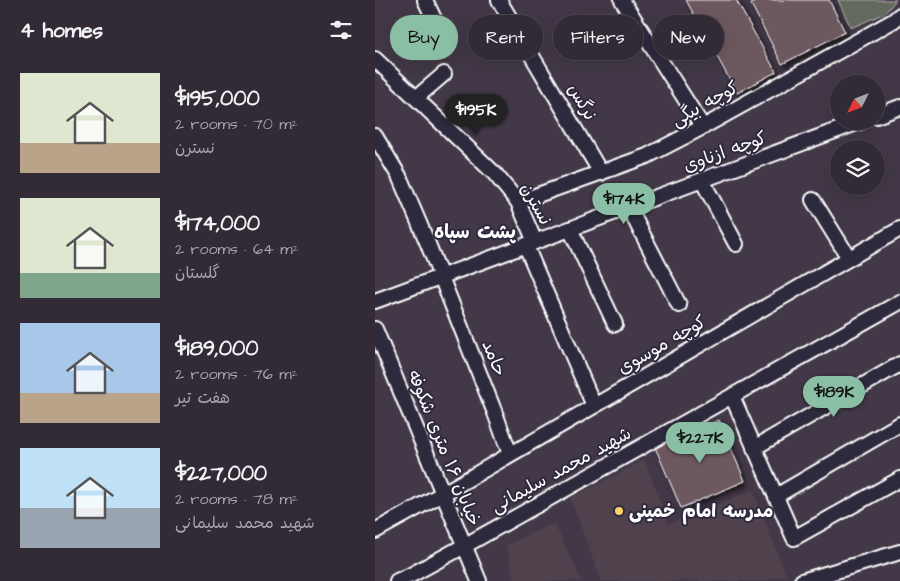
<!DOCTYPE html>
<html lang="en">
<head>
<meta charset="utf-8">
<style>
  :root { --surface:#322a35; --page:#3a323d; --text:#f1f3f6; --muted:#a8a7ad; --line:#4d4650; --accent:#8abfa5 }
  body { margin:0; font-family:"Architects Daughter","Playpen Sans Arabic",sans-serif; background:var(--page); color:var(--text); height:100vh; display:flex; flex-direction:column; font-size:19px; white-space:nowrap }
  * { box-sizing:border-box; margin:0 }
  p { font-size:16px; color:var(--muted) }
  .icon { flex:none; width:28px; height:28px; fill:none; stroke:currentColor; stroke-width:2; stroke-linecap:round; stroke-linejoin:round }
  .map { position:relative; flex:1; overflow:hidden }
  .sheet { display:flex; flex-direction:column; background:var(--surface); width:375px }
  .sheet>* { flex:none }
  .guide { position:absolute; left:15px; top:15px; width:435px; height:45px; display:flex; gap:10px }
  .needle { width:32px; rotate:228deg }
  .controls { position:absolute; left:455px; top:75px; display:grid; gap:10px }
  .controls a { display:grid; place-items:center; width:55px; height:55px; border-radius:50%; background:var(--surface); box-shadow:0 5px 20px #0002,0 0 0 1px var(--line); font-size:25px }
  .price { position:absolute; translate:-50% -42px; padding:0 11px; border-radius:18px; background:var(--accent); color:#111; font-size:16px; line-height:32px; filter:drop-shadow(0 1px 2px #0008) }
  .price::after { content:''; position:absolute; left:50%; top:30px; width:15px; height:11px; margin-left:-8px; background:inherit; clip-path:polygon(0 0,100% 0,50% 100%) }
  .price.on { background:#222; color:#fff }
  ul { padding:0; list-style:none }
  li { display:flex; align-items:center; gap:15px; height:125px; padding:0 20px }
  li span { display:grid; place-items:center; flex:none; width:140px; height:100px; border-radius:0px; color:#555 }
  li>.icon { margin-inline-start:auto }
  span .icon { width:60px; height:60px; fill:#fffc; stroke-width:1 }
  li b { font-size:21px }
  h2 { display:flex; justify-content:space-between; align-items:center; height:60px; padding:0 20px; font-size:21px }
  .pill { padding:0 18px; border-radius:22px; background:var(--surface); box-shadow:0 5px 20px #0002,0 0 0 1px var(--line); font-size:18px; line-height:45px }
  .pill.on { background:var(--accent); color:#111 }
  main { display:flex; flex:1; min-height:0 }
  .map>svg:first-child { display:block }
</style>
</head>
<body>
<main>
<section class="sheet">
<h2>4 homes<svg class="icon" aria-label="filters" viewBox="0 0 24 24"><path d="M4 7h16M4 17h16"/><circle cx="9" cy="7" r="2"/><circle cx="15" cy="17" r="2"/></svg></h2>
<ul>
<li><span style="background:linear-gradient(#dfe7d0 70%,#b9a48a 0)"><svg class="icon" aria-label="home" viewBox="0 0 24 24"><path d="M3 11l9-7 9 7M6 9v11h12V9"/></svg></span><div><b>$195,000</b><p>2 rooms · 70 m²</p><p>نسترن</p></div></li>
<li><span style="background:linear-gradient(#dfe7d0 75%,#7fa58c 0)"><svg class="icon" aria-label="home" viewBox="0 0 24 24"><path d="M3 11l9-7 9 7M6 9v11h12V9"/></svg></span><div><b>$174,000</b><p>2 rooms · 64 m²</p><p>گلستان</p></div></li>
<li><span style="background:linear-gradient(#a9c7e8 70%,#b9a48a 0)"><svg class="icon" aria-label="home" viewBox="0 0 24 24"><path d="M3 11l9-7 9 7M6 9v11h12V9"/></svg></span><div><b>$189,000</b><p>2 rooms · 76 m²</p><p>هفت تیر</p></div></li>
<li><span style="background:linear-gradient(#bfe0f5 60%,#9aa5b1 0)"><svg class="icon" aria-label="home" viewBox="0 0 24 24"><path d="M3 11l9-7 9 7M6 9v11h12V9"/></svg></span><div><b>$227,000</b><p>2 rooms · 78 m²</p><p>شهید محمد سلیمانی</p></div></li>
</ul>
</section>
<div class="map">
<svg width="525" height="581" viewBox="0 0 525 581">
  <defs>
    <filter id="shadow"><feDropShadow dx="3.5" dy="3.5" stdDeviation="2.5" flood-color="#0009"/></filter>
  </defs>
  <rect width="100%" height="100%" fill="#423847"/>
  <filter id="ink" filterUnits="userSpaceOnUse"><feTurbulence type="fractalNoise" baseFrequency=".02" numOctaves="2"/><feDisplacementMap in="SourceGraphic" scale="10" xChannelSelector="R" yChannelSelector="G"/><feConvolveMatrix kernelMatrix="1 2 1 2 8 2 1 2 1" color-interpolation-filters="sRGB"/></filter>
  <g filter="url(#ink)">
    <path fill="#4f424e" d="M 270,460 L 294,524 L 378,490 L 411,575 L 390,581 L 226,581 L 195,498 Z
      M 179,523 L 207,581 L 140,581 L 131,545 Z"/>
    <path fill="#64695b" stroke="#b2b4ad" d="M 463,0 L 521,0 L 510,13 L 476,28 Z"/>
    <path fill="#6e585e" stroke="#fff" filter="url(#shadow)" d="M 311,0 L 361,0 L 401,72 L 362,93 Z
      M 384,0 L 454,0 L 470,32 L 407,64 L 376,4 Z
      M 344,420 L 370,481 L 306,508 L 280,447 Z"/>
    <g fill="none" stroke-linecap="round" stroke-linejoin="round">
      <defs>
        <path id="minor" d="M 50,0 L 72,46
          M 124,0 L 226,173
          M 247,0 L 328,127
          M 0,59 L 120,174 L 143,202 L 160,242
          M 41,98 L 69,74
          M 501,116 L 525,107
          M 0,136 L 24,176 L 53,244 L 120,413 L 135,454
          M 327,180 L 361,244
          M 438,200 L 474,258
          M 143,202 L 272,156 L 328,127 L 518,21 L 525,15
          M 254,208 L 304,305
          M 195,229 L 240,324
          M 151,246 L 219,406
          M 0,301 L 487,121
          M 0,329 L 104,581
          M 357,396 L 419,538 L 525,479
          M 379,448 L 525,364
          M 401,496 L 525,424
          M 0,531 L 67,494 L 525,229
          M 22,581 L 36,575 L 89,546 L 525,302
          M 427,581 L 525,552"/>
      </defs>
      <use href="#minor" stroke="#fff" stroke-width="18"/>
      <use href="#minor" stroke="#2f2a3d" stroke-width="14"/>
    </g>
  </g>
  <circle fill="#ffd166" stroke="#2f2a3d" stroke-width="2" cx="244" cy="511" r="5"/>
  <g text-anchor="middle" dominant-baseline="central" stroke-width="4" stroke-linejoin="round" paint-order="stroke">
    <g font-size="18" fill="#fff" stroke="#2f2a3d">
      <text transform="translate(207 102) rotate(60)">نرگس</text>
      <text transform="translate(330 104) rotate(-29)">کوچه بیگی</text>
      <text transform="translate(350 152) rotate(-20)">کوچه ازناوی</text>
      <text transform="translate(161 204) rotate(61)">نسترن</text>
      <text transform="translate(287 345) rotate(-30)">کوچه موسوی</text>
      <text transform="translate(119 358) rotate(68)">حامد</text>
      <text transform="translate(69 448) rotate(68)">خیابان ۱۶ متری شکوفه</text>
      <text transform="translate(186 470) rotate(-29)">شهید محمد سلیمانی</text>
    </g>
    <g font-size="18" font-weight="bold" fill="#fff" stroke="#2f2a3d" text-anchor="start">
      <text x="254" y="511">مدرسه امام خمینی</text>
    </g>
    <g font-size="19" font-weight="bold" fill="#fff" stroke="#2f2a3d">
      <text x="100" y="232">پشت سپاه</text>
    </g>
  </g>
</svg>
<div class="controls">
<a><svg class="needle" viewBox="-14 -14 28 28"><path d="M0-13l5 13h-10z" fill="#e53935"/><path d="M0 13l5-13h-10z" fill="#a8a7ad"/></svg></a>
<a><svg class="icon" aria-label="layers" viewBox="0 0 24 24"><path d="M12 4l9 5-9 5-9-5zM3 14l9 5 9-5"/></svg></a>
</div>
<b class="price on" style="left:101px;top:136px">$195K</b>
<b class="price" style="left:249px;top:225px">$174K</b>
<b class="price" style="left:459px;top:418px">$189K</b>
<b class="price" style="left:325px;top:464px">$227K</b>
<div class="guide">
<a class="pill on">Buy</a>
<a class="pill">Rent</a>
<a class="pill">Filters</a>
<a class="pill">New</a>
</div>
</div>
</main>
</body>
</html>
